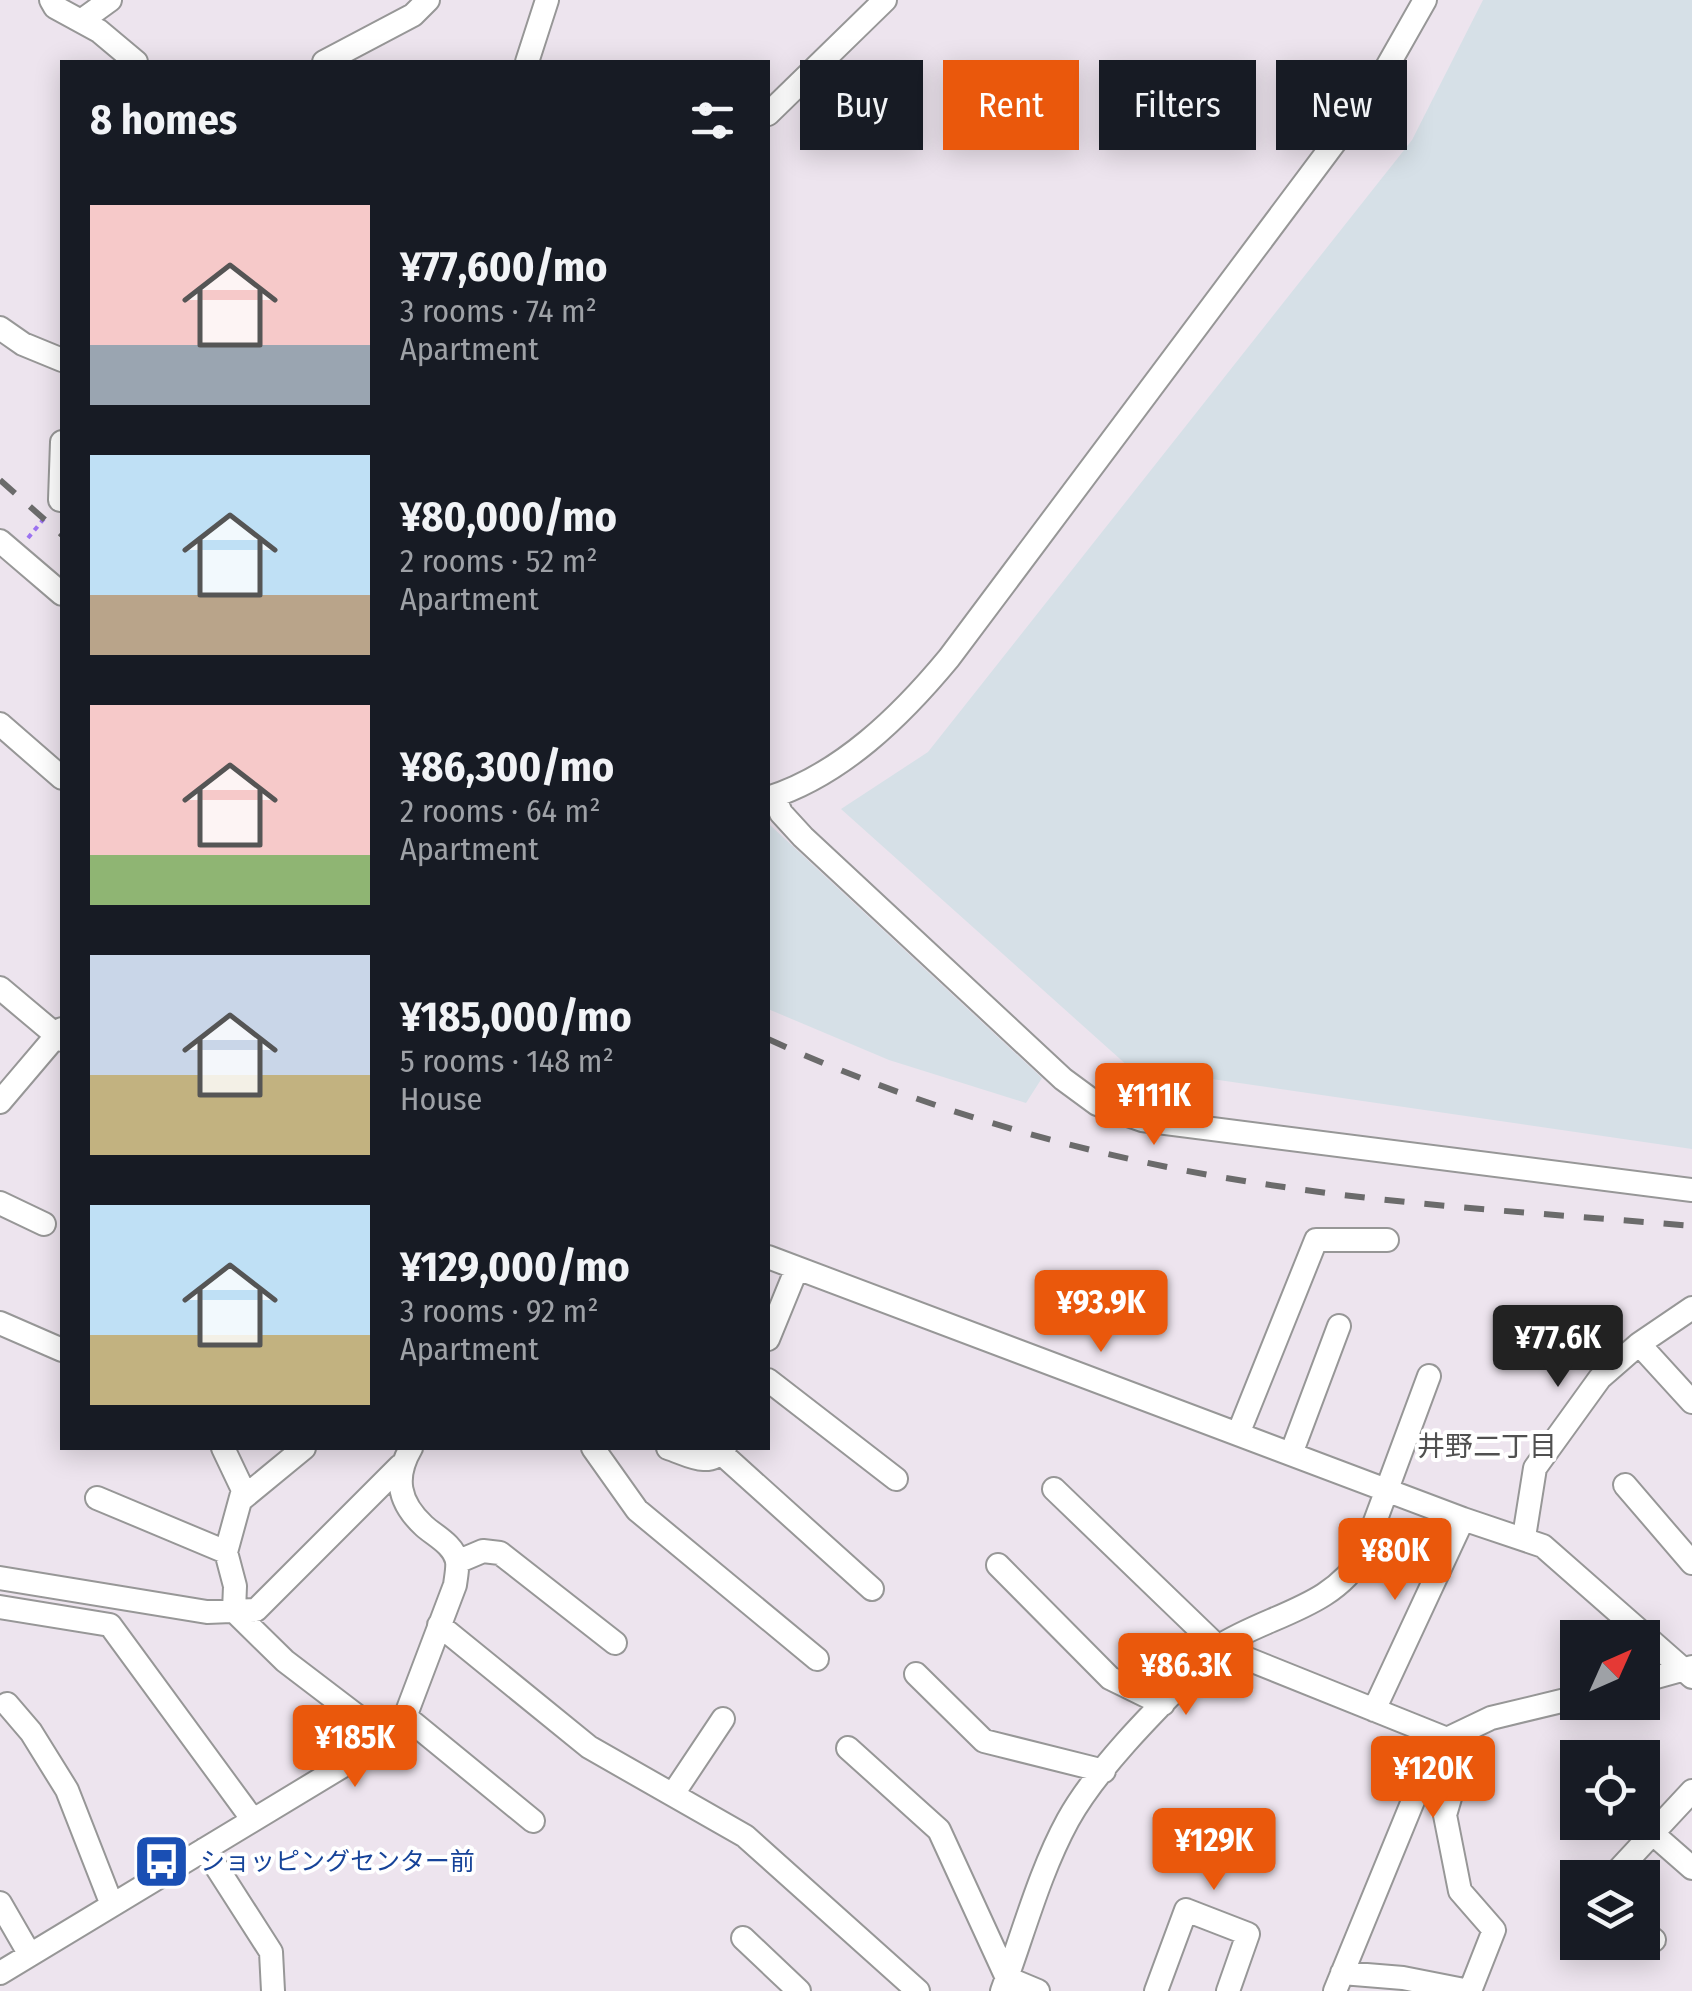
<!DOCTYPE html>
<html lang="en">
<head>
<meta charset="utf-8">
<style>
  :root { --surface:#171b24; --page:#242831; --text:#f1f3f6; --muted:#9ea1a6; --accent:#ea580c }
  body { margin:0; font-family:"Fira Sans Condensed","Noto Sans JP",sans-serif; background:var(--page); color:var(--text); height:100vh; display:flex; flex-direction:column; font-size:38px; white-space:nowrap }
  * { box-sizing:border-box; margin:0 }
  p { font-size:32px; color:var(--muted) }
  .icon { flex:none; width:55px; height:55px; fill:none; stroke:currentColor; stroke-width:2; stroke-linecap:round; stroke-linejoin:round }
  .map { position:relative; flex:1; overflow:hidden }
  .sheet { position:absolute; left:60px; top:60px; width:710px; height:1390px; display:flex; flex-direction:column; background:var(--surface); border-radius:0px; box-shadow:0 5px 25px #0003 }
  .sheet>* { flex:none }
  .banner { position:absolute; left:800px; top:60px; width:740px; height:90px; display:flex; gap:20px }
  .needle { width:65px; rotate:45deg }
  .tools { position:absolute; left:1560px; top:1620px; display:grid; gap:20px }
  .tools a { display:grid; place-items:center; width:100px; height:100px; border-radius:0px; background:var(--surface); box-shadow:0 5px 25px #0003; font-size:50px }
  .price { position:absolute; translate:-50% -85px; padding:0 22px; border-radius:10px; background:var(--accent); color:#fff; font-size:32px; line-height:65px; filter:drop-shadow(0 2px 5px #0008) }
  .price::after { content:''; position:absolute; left:50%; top:60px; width:30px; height:22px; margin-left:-15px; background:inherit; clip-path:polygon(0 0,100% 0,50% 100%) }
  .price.on { background:#222; color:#fff }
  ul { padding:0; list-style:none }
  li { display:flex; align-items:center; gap:30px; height:250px; padding:0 30px }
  li span { display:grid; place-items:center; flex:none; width:280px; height:200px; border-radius:0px; color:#555 }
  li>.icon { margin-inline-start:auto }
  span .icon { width:120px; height:120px; fill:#fffc; stroke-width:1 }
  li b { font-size:42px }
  h2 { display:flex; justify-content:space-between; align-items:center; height:120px; padding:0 30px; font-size:42px }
  .chip { padding:0 35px; border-radius:0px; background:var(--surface); box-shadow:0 5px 25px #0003; font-size:35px; line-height:90px }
  .chip.on { background:var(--accent); color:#fff }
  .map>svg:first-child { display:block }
</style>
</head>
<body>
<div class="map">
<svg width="1692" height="1991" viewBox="0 0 1692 1991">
  <rect width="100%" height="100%" fill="#ede4ee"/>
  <path fill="#d6e0e7" d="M 1483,0 L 1692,0 L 1692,1149 L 1129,1067 L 841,809 L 928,752 L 1412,140 Z
    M 770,825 L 1042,1078 L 1026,1103 L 889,1060 L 768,1009 L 768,826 Z"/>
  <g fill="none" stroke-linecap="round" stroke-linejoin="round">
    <defs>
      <path id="minor" d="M 51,0 L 55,7 L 99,31 L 136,62
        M 81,21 L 110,0
        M 324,62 L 413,15 L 428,0
        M 527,62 L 547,0
        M 768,114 L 885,0
        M 0,328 L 23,344 L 62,360
        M 60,500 L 62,442
        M 0,541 L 62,594
        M 0,724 L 62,778
        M 774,796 L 781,813 L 803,837 L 1063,1079 L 1097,1104 L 1142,1120 L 1692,1190
        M 768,798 C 841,775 901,716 949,658 L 1353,118 L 1379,81 L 1425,0
        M 0,988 L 62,1040
        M 0,1102 L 62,1029
        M 0,1203 L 44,1224
        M 768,1257 L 1463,1519 L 1543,1546 L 1692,1677
        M 0,1323 L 62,1350
        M 768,1339 L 797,1268
        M 1639,1344 L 1692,1402
        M 768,1380 L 896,1479
        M 1238,1434 L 1316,1240 L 1387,1240
        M 223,1448 L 243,1490 L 226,1552 L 235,1586 L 234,1611 L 285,1661 L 386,1738
        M 593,1448 L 637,1510 L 817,1659
        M 668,1448 C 689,1455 709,1469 725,1448
        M 721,1453 L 872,1589
        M 1291,1454 L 1339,1326
        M 1625,1485 L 1692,1563
        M 1054,1489 L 1218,1647 L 1447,1739
        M 97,1498 L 226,1552
        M 242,1499 L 304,1448
        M 1524,1537 L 1535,1468 L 1600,1378 L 1639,1344 L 1692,1308
        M 457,1562 L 483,1551 L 500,1553 L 615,1643
        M 998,1565 L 1110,1678 L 1163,1704
        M 0,1578 L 207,1612 L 256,1610 L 400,1466
        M 0,1607 L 110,1625 L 253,1820
        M 439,1625 L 589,1747 L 745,1836 L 918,1991
        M 916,1674 L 984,1741 L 1104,1771
        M 1642,1681 L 1692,1667
        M 7,1704 L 31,1732 L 67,1790 L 112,1905
        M 1374,1710 L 1463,1519
        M 406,1717 L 533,1821
        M 848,1748 L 939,1830 L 1007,1978 L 1038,1991
        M 1437,1754 L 1452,1791 L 1445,1815 L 1460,1891 L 1494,1930 L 1470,1991
        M 673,1794 L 723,1719
        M 1652,1833 L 1692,1868
        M 205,1849 L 271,1952 L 273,1991
        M 1611,1878 L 1692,1791
        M 0,1903 L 30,1955
        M 1642,1930 L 1654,1940
        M 743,1938 L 799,1991
        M 0,1973 L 351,1761 L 402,1725 L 455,1585 C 456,1577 458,1568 457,1561 C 453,1544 435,1536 424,1526 C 398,1502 394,1477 411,1448
        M 1342,1973 L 1403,1978 L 1469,1991
        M 1002,1991 C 1023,1935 1039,1873 1068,1820 C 1100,1762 1171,1695 1218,1647 C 1267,1615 1334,1608 1363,1554 L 1429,1376
        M 1156,1991 L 1186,1910 L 1248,1934 L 1228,1991
        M 1335,1991 L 1424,1774 L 1447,1739 L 1491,1718 L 1578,1697"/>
    </defs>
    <use href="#minor" stroke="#979797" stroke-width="26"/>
    <path stroke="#9c72f1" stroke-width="4" stroke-dasharray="5 5" stroke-linecap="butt" d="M 28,538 L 47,515"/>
    <use href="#minor" stroke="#fff" stroke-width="22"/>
    <path stroke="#6b6b6b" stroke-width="6" stroke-dasharray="20 20" stroke-linecap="butt" d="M 0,480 L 62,535
      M 768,1039 C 930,1113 1107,1162 1284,1187 C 1419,1207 1556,1214 1692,1226"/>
  </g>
  <defs>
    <symbol id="bus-square" viewBox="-11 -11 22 22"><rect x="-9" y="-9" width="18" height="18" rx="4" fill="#1a4fb4" stroke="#fff"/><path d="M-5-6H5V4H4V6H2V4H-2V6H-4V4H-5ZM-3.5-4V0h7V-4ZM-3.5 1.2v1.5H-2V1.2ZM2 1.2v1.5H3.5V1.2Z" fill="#fff"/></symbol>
  </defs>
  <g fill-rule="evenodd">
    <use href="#bus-square" x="130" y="1830" width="63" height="63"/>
  </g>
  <g text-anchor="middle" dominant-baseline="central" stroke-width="8" stroke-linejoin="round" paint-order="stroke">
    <g font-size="25" fill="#164399" stroke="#fff" text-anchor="start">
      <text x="200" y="1862">ショッピングセンター前</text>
    </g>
    <g font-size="28" fill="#505050" stroke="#fff">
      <text x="1487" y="1446">井野二丁目</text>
    </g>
  </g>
</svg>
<div class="tools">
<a><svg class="needle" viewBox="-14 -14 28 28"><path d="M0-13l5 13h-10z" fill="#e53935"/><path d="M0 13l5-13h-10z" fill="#9ea1a6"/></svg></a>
<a><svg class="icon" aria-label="locate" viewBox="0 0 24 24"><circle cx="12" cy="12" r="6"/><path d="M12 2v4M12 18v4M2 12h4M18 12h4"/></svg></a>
<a><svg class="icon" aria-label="layers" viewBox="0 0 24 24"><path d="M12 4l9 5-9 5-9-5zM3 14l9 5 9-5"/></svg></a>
</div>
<b class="price" style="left:1154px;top:1148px">¥111K</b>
<b class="price" style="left:1101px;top:1355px">¥93.9K</b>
<b class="price on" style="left:1558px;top:1390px">¥77.6K</b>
<b class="price" style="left:1395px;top:1603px">¥80K</b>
<b class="price" style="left:1186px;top:1718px">¥86.3K</b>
<b class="price" style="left:355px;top:1790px">¥185K</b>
<b class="price" style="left:1433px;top:1821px">¥120K</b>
<b class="price" style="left:1214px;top:1893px">¥129K</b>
<div class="banner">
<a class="chip">Buy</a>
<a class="chip on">Rent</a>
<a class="chip">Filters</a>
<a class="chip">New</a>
</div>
<section class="sheet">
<h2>8 homes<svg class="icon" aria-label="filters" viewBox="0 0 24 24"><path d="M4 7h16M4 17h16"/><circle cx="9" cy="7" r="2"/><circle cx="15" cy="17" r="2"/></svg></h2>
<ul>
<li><span style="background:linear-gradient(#f6c9c9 70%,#9aa5b1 0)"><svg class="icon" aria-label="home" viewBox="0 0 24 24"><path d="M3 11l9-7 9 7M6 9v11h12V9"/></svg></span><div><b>¥77,600/mo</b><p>3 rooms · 74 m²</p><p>Apartment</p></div></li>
<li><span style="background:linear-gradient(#bfe0f5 70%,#b9a48a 0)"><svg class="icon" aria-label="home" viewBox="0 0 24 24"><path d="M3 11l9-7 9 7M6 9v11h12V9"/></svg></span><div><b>¥80,000/mo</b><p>2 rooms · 52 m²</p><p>Apartment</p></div></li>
<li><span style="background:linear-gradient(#f6c9c9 75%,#8fb573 0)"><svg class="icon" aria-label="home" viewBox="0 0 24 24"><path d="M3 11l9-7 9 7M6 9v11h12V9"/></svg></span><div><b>¥86,300/mo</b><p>2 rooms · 64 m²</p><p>Apartment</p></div></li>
<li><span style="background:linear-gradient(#c9d6e8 60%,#c2b280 0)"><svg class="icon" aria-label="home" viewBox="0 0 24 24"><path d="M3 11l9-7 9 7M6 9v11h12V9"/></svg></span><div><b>¥185,000/mo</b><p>5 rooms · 148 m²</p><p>House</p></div></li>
<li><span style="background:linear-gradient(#bfe0f5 65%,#c2b280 0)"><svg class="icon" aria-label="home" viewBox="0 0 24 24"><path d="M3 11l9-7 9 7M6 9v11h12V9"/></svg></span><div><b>¥129,000/mo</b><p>3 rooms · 92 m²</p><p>Apartment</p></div></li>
</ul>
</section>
</div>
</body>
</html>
